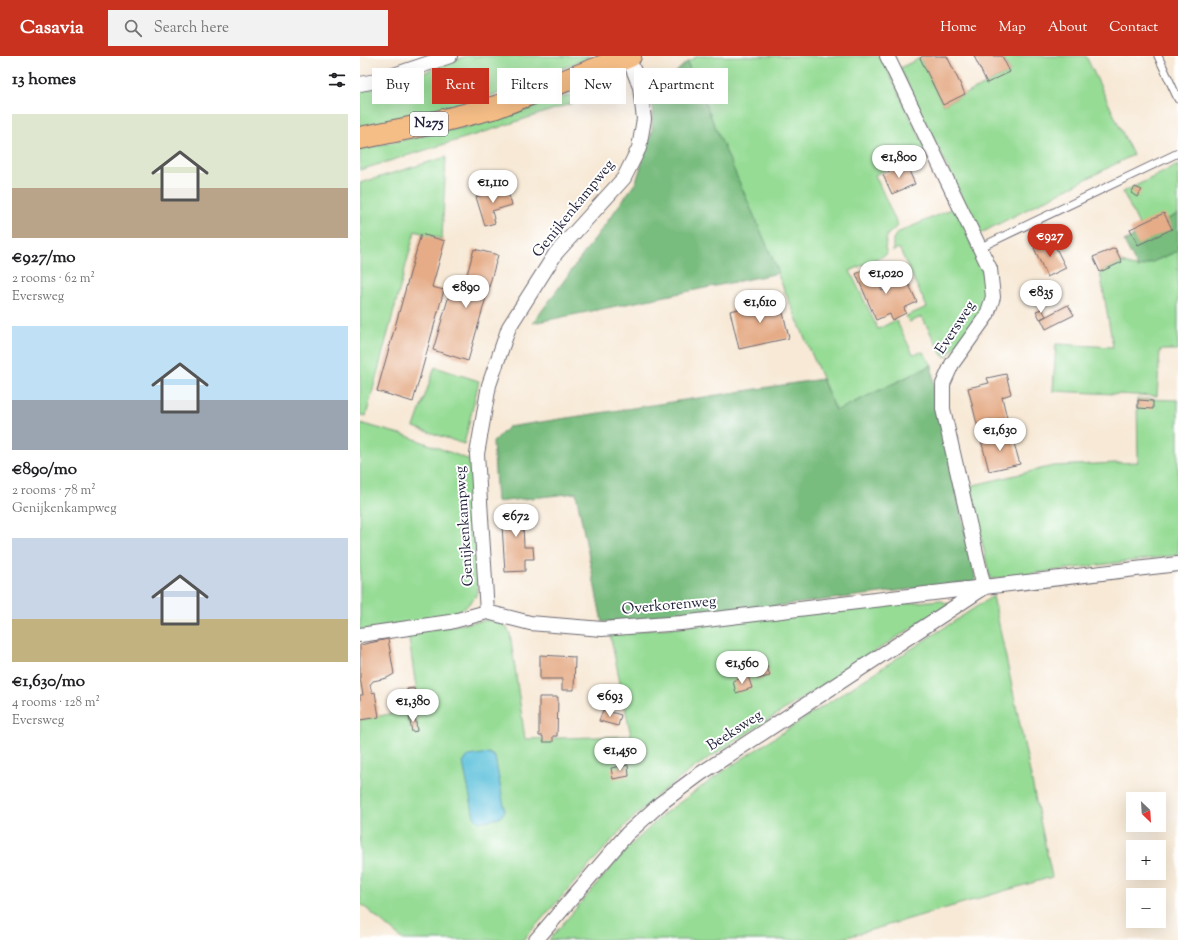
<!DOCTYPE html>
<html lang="en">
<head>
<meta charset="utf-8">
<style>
  :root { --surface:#fff; --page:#f2f2f2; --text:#202124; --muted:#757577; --accent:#c8321e }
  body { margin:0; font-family:"Sorts Mill Goudy",serif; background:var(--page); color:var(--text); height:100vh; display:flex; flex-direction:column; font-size:15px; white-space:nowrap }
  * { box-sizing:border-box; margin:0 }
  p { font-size:13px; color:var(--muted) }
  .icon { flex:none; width:22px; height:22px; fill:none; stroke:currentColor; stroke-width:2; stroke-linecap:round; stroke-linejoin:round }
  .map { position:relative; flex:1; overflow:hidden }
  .panel { display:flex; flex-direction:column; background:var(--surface); width:360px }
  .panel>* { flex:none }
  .guide { position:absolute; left:12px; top:12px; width:380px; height:36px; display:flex; gap:8px }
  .needle { width:26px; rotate:155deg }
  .controls { position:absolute; left:766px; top:736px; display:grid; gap:8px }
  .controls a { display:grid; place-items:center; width:40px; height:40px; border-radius:0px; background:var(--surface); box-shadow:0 4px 16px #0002; font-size:20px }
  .price { position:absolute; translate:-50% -34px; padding:0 9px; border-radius:14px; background:#fff; color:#222; font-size:13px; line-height:26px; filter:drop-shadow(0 1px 2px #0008) }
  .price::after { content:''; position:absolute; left:50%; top:24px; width:12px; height:9px; margin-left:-6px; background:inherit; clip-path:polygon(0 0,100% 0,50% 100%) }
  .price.active { background:var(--accent); color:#fff }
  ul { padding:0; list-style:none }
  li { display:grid; align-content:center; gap:8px; height:212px; padding:0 12px }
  li span { display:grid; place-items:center; height:124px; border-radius:0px; color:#555 }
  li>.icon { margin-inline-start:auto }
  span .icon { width:72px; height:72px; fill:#fffc; stroke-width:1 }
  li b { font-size:17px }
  h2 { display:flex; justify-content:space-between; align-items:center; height:48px; padding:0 12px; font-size:17px }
  .tag { padding:0 14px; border-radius:0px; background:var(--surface); box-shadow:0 4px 16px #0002; font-size:14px; line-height:36px }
  .tag.active { background:var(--accent); color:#fff }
  header { display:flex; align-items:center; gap:24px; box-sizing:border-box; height:56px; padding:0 20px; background:var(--accent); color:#fff }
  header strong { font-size:19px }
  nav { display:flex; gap:22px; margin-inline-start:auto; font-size:14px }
  .search { width:280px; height:36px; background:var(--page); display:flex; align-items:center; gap:10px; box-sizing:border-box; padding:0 14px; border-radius:0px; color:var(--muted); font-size:15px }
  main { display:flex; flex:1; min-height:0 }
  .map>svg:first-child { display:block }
</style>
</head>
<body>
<header>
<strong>Casavia</strong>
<div class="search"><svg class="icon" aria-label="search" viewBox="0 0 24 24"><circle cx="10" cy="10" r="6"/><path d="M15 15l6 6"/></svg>Search here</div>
<nav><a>Home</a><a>Map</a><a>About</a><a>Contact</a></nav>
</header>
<main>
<section class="panel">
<h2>13 homes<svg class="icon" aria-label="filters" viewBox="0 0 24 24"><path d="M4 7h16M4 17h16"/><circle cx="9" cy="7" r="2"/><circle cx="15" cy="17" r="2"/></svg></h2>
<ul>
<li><span style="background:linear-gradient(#dfe7d0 60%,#b9a48a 0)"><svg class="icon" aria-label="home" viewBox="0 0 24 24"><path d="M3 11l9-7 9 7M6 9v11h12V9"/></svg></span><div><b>€927/mo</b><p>2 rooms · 62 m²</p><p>Eversweg</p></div></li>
<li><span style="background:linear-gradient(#bfe0f5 60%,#9aa5b1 0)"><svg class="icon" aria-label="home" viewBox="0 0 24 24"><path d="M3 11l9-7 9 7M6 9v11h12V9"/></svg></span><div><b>€890/mo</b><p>2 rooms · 78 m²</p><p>Genijkenkampweg</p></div></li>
<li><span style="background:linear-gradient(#c9d6e8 65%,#c2b280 0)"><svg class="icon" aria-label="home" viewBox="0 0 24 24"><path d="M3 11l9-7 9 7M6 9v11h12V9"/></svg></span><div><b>€1,630/mo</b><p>4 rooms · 128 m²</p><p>Eversweg</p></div></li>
</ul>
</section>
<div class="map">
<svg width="818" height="884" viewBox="0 0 818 884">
  <rect width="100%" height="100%" fill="#fff"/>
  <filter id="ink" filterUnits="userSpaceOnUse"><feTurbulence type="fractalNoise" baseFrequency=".025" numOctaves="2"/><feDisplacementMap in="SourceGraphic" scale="8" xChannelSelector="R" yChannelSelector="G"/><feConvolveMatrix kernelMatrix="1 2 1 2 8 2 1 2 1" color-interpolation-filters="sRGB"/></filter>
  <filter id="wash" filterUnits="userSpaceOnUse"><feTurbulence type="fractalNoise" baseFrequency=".012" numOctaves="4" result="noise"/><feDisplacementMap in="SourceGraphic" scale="16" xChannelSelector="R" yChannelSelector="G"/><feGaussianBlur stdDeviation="0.9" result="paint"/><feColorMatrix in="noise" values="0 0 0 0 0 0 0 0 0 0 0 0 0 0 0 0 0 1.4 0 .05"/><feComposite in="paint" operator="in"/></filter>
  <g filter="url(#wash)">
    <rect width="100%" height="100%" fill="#f7e9d6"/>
    <path fill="#96dc95" stroke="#5c7f68" d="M 106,0 L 230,0 L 228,2 L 149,34 L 87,53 L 0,72 L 0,35 C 37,28 72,14 106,0 Z
      M 338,0 L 521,0 L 566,94 L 515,119 L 538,170 L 527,179 L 525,192 L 527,198 L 490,215 L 518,273 L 536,264 L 553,298 L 563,296 L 572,309 L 476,355 L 327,6 Z
      M 642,0 L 726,0 L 773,99 L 619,178 L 540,12 L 560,2 L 583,49 L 650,16 Z
      M 232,32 L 258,32 L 131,74 L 0,114 L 0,93 L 120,68 Z
      M 86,101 L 82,183 L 55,175 L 6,360 L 0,359 L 0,127 Z
      M 818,109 L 818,158 L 782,175 L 763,136 Z
      M 596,151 L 627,226 C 630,255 605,281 586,301 L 582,299 L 562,261 L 549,266 L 546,260 L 567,251 L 539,192 L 533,195 L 533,183 L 537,177 Z
      M 818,195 L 818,294 L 800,294 L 797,340 L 693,335 L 696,288 L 753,291 L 740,216 L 762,206 L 778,212 Z
      M 75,311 L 119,325 L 104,388 L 54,371 Z
      M 777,343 L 818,344 L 818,499 L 630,523 L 610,430 L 693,410 L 778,406 Z
      M 0,367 L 47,380 L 110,404 L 119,519 L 116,540 L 105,552 L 90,560 L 0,575 Z
      M 633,540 L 692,821 L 477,884 L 189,884 L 269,791 L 305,757 L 368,712 Z
      M 579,544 L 589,548 L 335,711 L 295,741 L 262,773 L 163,884 L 43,884 L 0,847 L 0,664 L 59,652 L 48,577 L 128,564 L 143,566 L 150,577 L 165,683 L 271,680 L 250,578 Z"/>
    <path fill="#78bc7e" stroke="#4d6f5c" d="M 327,6 L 419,217 L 173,267 L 276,126 L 292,75 L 293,31 L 306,25 Z
      M 818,158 L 818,195 L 778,212 L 764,185 Z
      M 572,309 L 574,334 L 616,525 L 322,562 L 242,566 L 216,437 L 137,446 L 133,386 L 148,371 L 462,323 L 476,355 Z"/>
    <path fill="#5dc1db" stroke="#40728b" d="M 129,697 L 135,701 L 145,755 L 140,762 L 119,766 L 114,761 L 103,707 L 108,700 Z"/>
    <g id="blocks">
      <path fill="#e5ac87" d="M 563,0 L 587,0 L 605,38 L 583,49 L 560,2 Z
        M 614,0 L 642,0 L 650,16 L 627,27 Z
        M 546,108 L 555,128 L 532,138 L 523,119 Z
        M 146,130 L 152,149 L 132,155 L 135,167 L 125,170 L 116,141 Z
        M 775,131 L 782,134 L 777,141 L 771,137 Z
        M 804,157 L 812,173 L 778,189 L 770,173 Z
        M 61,178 L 85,185 L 72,231 L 84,234 L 53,346 L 17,335 Z
        M 692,184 L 706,212 L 687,221 L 674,192 Z
        M 755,192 L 762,206 L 740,216 L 733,201 Z
        M 114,193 L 138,199 L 108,305 L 73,294 L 90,236 L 101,240 Z
        M 511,211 L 522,235 L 532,231 L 530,226 L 545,220 L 557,246 L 544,252 L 546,257 L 532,264 L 530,258 L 516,264 L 496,218 Z
        M 420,244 L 429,282 L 379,293 L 370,255 Z
        M 708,249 L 714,259 L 686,273 L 681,263 Z
        M 682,253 L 686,260 L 680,263 L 676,255 Z
        M 646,318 L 651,338 L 642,341 L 647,362 L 638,364 L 641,375 L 620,380 L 608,332 L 629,327 L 627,322 Z
        M 778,344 L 793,345 L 793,353 L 778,352 Z
        M 651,377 L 660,408 L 629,415 L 621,384 Z
        M 171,451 L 172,468 L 163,468 L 164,491 L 173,491 L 174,503 L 165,503 L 165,515 L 145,516 L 141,453 Z
        M 28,583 L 34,618 L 27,622 L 13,625 L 10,629 L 12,637 L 15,636 L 19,661 L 0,664 L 0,639 L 3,639 L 0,622 L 0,589 Z
        M 180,599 L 215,601 L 214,634 L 202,634 L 202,623 L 180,623 Z
        M 383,601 L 386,612 L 370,617 L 367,606 Z
        M 405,603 L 410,620 L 397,623 L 393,606 Z
        M 388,620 L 392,632 L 376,637 L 373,625 Z
        M 54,632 L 56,643 L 49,644 L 47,633 Z
        M 179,641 L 198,641 L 197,680 L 193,680 L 193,686 L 183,686 L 183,680 L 179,680 Z
        M 243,654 L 261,659 L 258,670 L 239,665 Z
        M 55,659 L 57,675 L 52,676 L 49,660 Z
        M 268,709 L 269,720 L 253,723 L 251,712 Z"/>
    </g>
  </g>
  <g filter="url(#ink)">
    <use href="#blocks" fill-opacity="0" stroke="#6d6871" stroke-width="1"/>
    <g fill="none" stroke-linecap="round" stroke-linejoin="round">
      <defs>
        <path id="lane" d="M 798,0 L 818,43
          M 619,192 L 818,97"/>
        <path id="street" d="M 527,0 L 630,213 L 633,241 L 627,259 L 592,308 L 583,328 L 583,353 L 624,532
          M 0,28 L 16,25 L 90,0
          M 127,556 L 117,398 L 129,329 L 149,271 L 196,197 L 264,122 L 279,92 L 284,63 L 280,31 L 268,0
          M 0,579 L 90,566 L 127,556 L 170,567 L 242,573 L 321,567 L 818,508
          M 176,884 L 267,778 L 301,747 L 340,718 L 622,533"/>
        <path id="primary" d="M 0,82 L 69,68 L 136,51 L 270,0"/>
      </defs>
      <use href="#lane" stroke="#6d6871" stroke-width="9"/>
      <use href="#street" stroke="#6d6871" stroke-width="16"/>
      <use href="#primary" stroke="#6d6871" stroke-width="24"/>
      <use href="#lane" stroke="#fff" stroke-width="7"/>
      <use href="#street" stroke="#fff" stroke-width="14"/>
      <use href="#primary" stroke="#f6be87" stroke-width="22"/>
    </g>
  </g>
  <g text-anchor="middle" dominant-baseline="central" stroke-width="4" stroke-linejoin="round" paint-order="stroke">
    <rect fill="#fff" stroke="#646476" stroke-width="1" x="50" y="56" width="38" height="24" rx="3"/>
    <g font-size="14" font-weight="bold" fill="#22223b">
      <text x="69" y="68">N275</text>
    </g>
    <g font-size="15" fill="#22223b" stroke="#fff">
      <text transform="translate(214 153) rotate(-51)">Genijkenkampweg</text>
      <text transform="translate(596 272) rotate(-57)">Eversweg</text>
      <text transform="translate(105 470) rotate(-94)">Genijkenkampweg</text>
      <text transform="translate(309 550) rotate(-5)">Overkorenweg</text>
      <text transform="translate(375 675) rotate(-33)">Beeksweg</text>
    </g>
  </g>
</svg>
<div class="controls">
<a><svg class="needle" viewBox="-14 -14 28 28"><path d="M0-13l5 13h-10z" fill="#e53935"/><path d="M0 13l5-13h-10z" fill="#757577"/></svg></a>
<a>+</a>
<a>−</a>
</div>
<b class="price" style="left:539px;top:123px">€1,800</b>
<b class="price" style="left:133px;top:148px">€1,110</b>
<b class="price active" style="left:690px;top:202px">€927</b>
<b class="price" style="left:526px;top:239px">€1,020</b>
<b class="price" style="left:106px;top:253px">€890</b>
<b class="price" style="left:681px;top:258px">€835</b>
<b class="price" style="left:400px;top:268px">€1,610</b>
<b class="price" style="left:640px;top:396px">€1,630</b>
<b class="price" style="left:156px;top:482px">€672</b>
<b class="price" style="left:382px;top:629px">€1,560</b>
<b class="price" style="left:250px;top:662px">€693</b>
<b class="price" style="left:53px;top:667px">€1,380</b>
<b class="price" style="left:260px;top:716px">€1,450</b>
<div class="guide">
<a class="tag">Buy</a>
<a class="tag active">Rent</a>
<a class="tag">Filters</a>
<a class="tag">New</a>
<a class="tag">Apartment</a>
</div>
</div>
</main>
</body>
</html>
